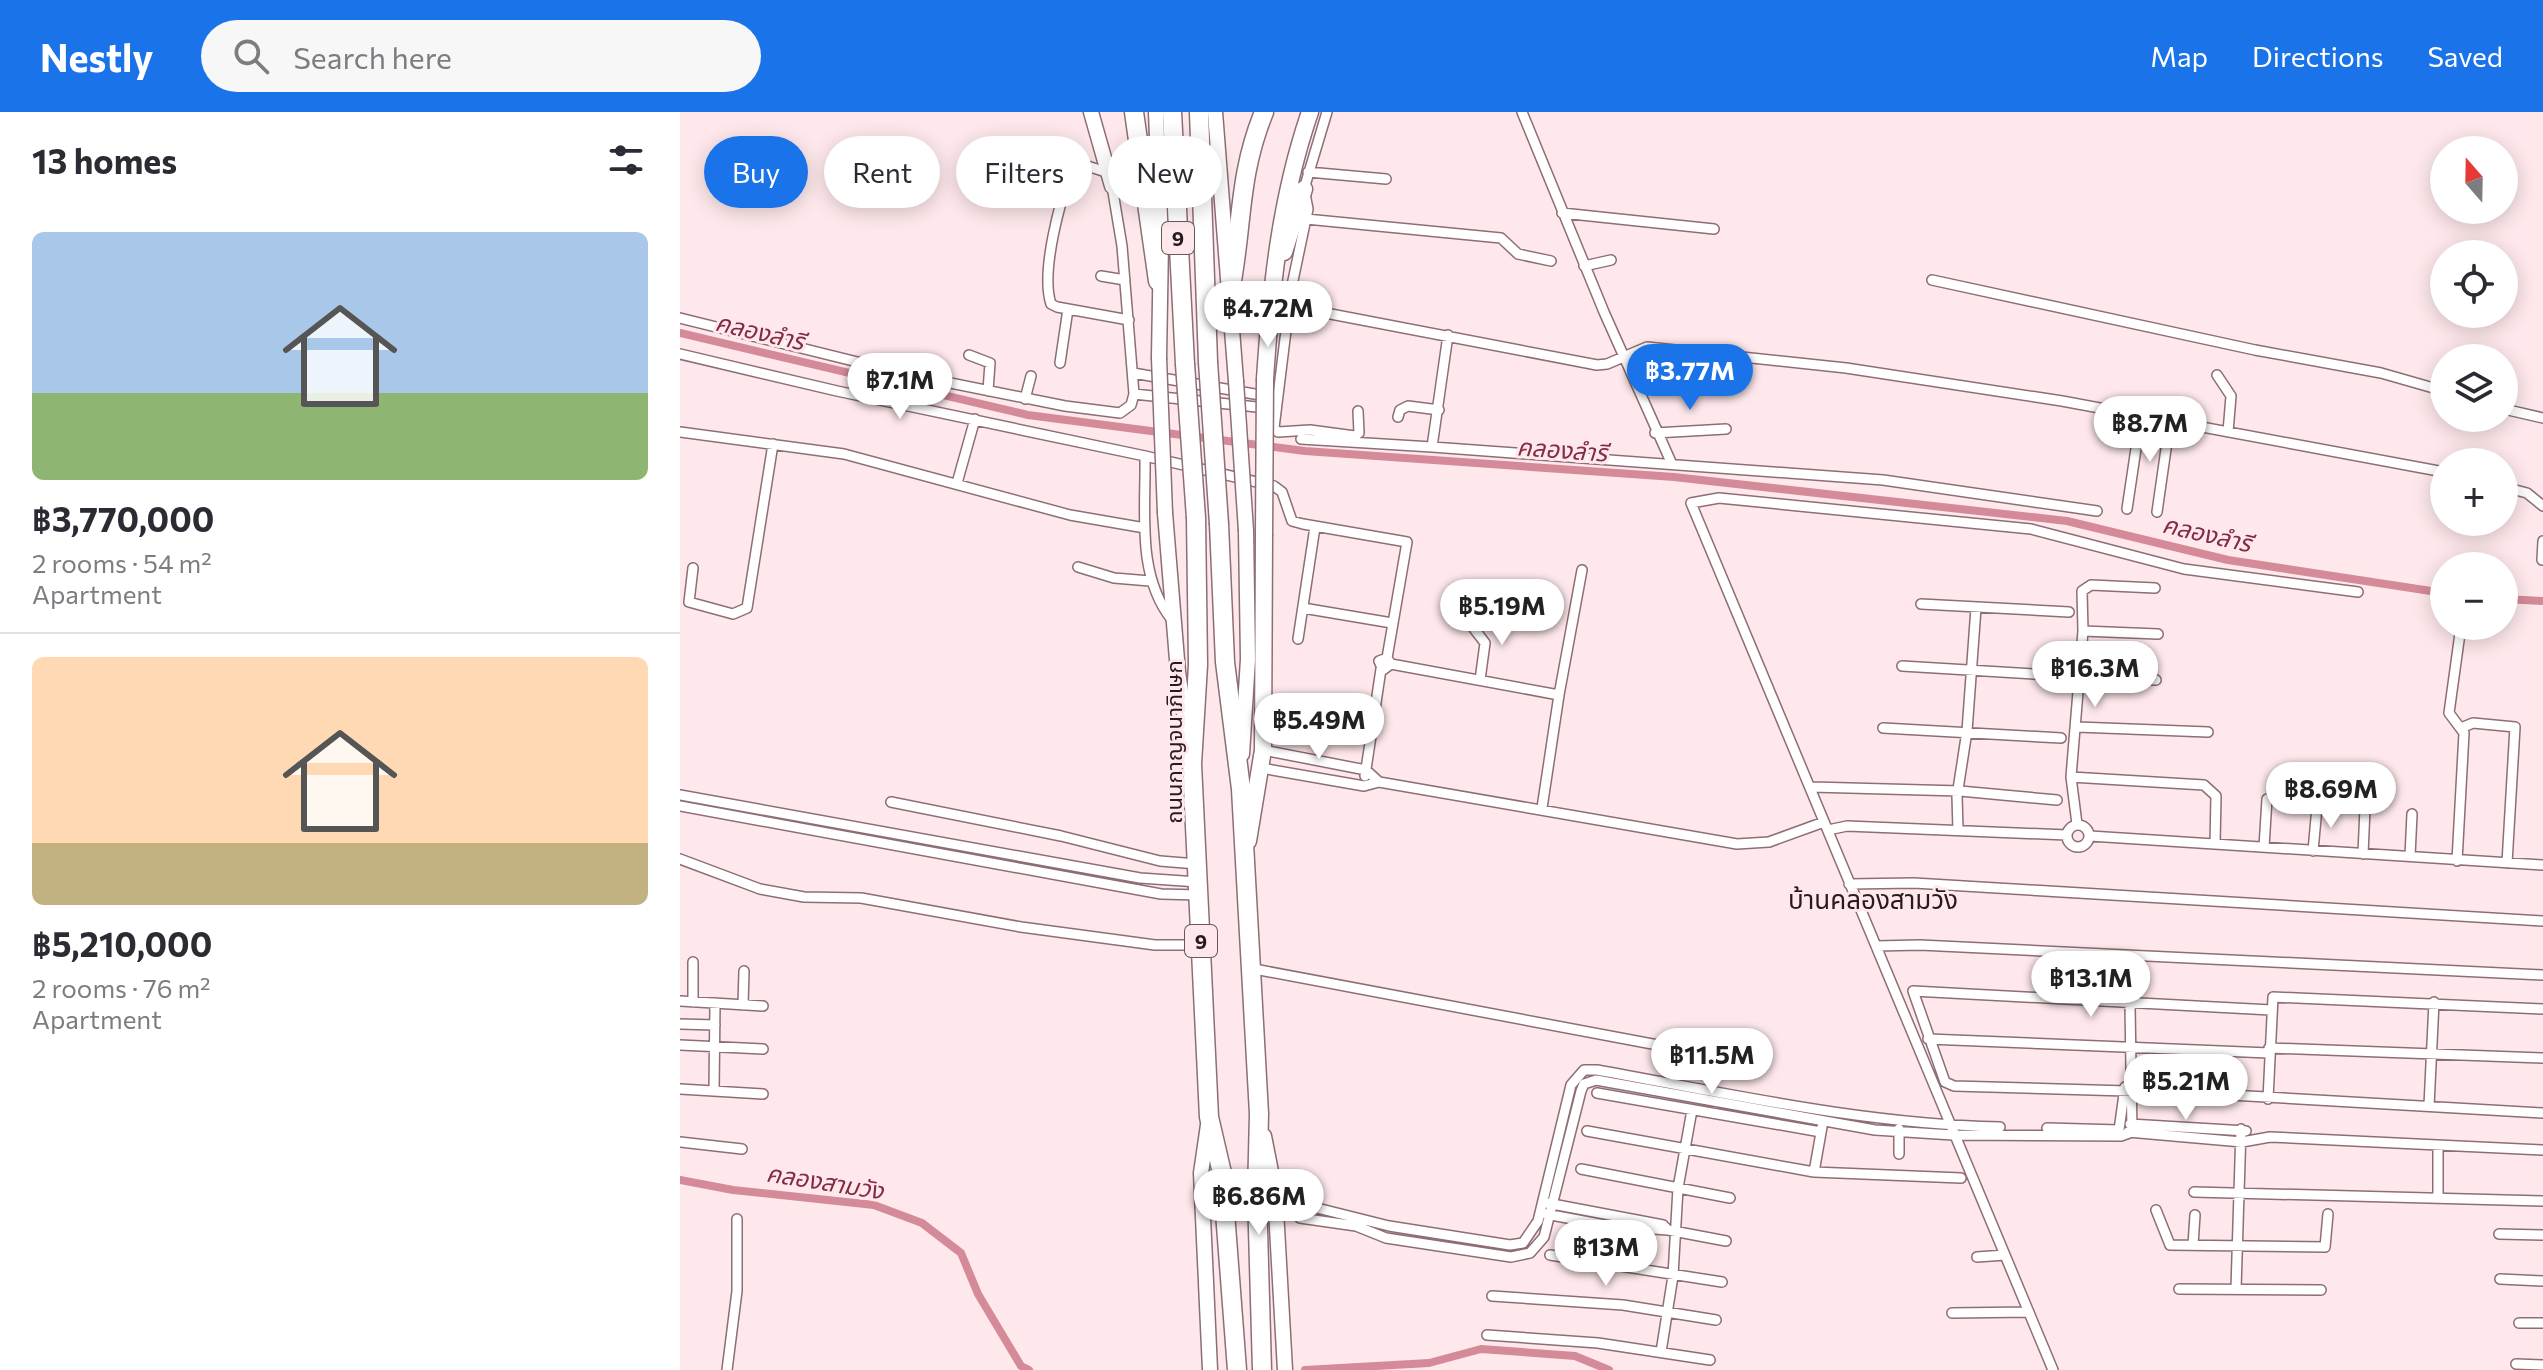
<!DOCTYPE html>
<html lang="en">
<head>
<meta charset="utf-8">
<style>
  :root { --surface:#fff; --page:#f7f7f7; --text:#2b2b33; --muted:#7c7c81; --line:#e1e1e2; --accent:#1a73e8 }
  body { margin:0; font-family:Commissioner,"Noto Sans Thai",sans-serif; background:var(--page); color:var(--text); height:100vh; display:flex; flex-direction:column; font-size:30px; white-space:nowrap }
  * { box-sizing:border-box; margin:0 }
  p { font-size:26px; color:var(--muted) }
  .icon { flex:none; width:44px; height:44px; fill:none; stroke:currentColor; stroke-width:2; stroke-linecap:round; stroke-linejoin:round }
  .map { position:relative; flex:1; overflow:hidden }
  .drawer { display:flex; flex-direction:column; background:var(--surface); width:680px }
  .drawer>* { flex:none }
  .hud { position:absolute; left:24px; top:24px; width:760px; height:72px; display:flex; gap:16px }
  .needle { width:52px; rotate:340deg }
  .buttons { position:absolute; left:1750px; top:24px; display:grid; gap:16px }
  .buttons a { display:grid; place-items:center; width:88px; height:88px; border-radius:50%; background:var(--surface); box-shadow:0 4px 20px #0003; font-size:40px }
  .price { position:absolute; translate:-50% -68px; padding:0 18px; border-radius:28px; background:#fff; color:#222; font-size:26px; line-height:52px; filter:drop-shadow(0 2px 4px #0008) }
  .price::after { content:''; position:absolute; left:50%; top:48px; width:24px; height:18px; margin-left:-12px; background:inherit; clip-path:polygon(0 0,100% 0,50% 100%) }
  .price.on { background:var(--accent); color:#fff }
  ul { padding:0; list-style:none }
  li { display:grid; align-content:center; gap:16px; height:424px; padding:0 32px }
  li+li { border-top:2px solid var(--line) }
  li span { display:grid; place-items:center; height:248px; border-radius:12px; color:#555 }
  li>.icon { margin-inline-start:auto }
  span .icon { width:144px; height:144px; fill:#fffc; stroke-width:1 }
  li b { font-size:34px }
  h2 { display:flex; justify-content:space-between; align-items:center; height:96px; padding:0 32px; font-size:34px }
  .chip { padding:0 28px; border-radius:36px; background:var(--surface); box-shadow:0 4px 20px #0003; font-size:28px; line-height:72px }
  .chip.on { background:var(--accent); color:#fff }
  header { display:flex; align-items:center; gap:48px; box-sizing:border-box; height:112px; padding:0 40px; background:var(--accent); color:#fff }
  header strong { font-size:38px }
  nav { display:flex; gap:44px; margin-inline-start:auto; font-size:28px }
  .search { width:560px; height:72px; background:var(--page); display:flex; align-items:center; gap:20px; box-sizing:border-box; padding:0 28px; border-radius:44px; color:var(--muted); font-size:30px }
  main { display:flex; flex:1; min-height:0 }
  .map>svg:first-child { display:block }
</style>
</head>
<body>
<header>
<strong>Nestly</strong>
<div class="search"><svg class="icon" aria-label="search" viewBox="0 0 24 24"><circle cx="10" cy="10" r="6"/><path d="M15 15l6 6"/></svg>Search here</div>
<nav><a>Map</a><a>Directions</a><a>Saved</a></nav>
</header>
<main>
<section class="drawer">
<h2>13 homes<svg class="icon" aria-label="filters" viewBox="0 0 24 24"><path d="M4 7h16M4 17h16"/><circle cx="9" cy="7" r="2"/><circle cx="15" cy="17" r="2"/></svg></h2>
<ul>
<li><span style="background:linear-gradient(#a9c7e8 65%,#8fb573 0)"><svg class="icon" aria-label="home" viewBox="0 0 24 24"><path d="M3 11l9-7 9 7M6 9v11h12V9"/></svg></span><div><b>฿3,770,000</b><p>2 rooms · 54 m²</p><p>Apartment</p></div></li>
<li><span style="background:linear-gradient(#ffd9b3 75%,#c2b280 0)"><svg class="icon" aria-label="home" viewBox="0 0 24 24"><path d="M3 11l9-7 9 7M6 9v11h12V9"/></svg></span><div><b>฿5,210,000</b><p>2 rooms · 76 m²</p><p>Apartment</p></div></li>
</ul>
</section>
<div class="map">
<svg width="1863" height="1258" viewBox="0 0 1863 1258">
  <rect width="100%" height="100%" fill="#fee8eb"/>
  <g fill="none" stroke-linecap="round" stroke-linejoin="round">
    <path stroke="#d58a9a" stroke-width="8" d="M 0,221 L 348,303 L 625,339 L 994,365 L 1387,409 L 1548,448 L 1764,481
      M 1824,487 L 1863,489
      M 0,1068 L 53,1078 L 194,1093 L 242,1111 L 281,1141 L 298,1182 L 341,1254 L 349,1258
      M 625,1258 L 749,1251 L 801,1237 L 895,1244 L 929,1258"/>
    <defs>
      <path id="street" d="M 647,0 L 624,77 L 628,97 L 611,178 L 594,316 L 598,320 L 630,318 L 675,324 L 679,321 L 678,299
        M 842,0 L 924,200 L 991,350
        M 628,60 L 706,67
        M 429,61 L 398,51 L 392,55 C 381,87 360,159 371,192 L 377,195 L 449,208
        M 882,101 L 1034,117
        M 626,107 L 821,126 L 838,142 L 871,149
        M 904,154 L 931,148
        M 421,164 L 445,168
        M 1252,168 L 1575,238 L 1701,261 L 1764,279
        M 609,194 L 917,253 L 927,252 L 967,235 L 1166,256 L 1382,289 L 1764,360
        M 0,206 L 226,262 L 385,294 L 440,301 L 451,293 L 454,282 L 442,134 L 432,74
        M 0,242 L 157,279 L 465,344
        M 289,243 L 310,251 L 308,279
        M 380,251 L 388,197
        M 453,261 L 586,284
        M 1537,263 L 1551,284 L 1548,320
        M 454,282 L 586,296
        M 345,287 L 351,264
        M 1824,297 L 1863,306
        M 718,305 L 720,298 L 728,294 L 759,298
        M 0,320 L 164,342 L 390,403 L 465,416
        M 975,321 L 1046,317
        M 621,327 L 752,335 L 768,223
        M 752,335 L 1203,368 L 1417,399
        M 277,371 L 295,307
        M 1824,375 L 1847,381 L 1863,394
        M 1447,397 L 1461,303
        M 1477,400 L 1490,309
        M 1862,448 L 1863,429
        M 398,455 L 434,466 L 470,469
        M 13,456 L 9,490 L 53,502 L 67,496 L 93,332
        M 1241,492 L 1389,500
        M 623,496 L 712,511
        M 492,508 C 456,463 466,399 465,344 L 594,374 L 602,380 L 612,409 L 623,412 L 727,430 L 707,546 L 711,552 L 703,558 L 699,549 L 707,546
        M 792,514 L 805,531 L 800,568
        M 1403,519 L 1478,522
        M 618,527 L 635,415
        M 711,552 L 879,583 L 862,696
        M 1222,554 L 1386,564
        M 1400,566 L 1476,568
        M 879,583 L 902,458
        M 1397,615 L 1528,620
        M 1203,616 L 1381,626
        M 1781,616 L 1793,611 L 1835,615 L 1827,751
        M 583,638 L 686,658 L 699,670
        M 581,656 L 684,674 L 699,670 L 1057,732 L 1089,730 L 1144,710
        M 685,664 L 701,557
        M 1391,665 L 1524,673 L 1536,684 L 1535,732
        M 1132,675 L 1280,679 L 1377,688
        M 0,683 L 460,766 L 518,770
        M 211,690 L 381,724 L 480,749 L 517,752
        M 0,694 L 481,782 L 519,783
        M 1397,712 L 1391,665 L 1403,519 L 1402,479 L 1411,473 L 1475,476
        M1387 724a11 11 0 1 1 22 0a11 11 0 1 1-22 0Z
        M 1148,718 L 1167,714 L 1387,723
        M 1278,718 L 1277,684 L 1287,619 L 1296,496
        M 1410,724 L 1863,753
        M 1584,735 L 1587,687
        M 1633,739 L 1637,695
        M 1683,742 L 1685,696
        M 1730,744 L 1732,702
        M 0,747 L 80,777 L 124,785 L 181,786 L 341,815 L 475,833 L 522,833
        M 1777,749 L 1784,621 L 1769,601 L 1781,514
        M 1169,772 L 1234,771 L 1863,809
        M 1196,834 L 1240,833 L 1863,863
        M 569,856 L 999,937
        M 0,889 L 83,894
        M 13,890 L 13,850
        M 63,893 L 64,859
        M 1591,898 L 1233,879 L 1265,970 L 1274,974 L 1515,981 L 1863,1001
        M 0,912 L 35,913
        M 1248,927 L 1589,941
        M 0,933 L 83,937
        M 1589,936 L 1863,946
        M 0,977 L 83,982
        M 34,979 L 35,891
        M 917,981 L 1141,1020
        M 1588,987 L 1593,885 L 1863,897
        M 1749,994 L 1754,890
        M 1450,1012 L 1566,1019
        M 1367,1016 L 1439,1018 L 1445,975
        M 1219,1017 L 1219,1042
        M 907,1019 L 1134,1060 L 1281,1066
        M 1448,1020 L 1562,1030 L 1590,1025 L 1863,1038
        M 0,1030 L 62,1037
        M 901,1057 L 1050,1086
        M 1134,1060 L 1142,1015
        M 1514,1080 L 1863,1089
        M 1758,1086 L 1758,1034
        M 867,1091 L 983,1113 L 988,1118 L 1046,1129
        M 608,1096 L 621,1092 L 709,1114 L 830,1133 L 843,1131 L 858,1109 L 891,973 L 904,958 L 917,958 C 1051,982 1183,1012 1320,1015
        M 609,1096 L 620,1106 L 676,1114 L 706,1126 L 831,1145 L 850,1141 L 864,1125 L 901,979 L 904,972 L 916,968 L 1195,1018 L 1273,1023 L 1441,1024 L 1452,1020 L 1450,893
        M 1476,1098 L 1490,1133 L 1645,1135 L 1648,1102
        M 866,1102 L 930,1114 L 988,1118
        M 1819,1122 L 1863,1123
        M 1513,1133 L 1515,1103
        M 870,1143 L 1042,1170
        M 1297,1145 L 1325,1143
        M 1820,1167 L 1863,1169
        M 1499,1177 L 1641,1178
        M 1556,1177 L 1561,1017
        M 812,1184 L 943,1193 L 1036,1208
        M 1272,1201 L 1349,1200
        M 1839,1211 L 1863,1211
        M 807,1223 L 918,1231 L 1030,1248
        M 981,1240 L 993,1164 L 998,1076 L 1012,998
        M 1836,1252 L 1863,1253
        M 47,1258 L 57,1179 L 57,1107
        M 1373,1258 L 1011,391 L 1039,386 L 1351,417 L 1504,457 L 1678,480"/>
      <path id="secondary" d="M 411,0 L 432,74 L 462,71
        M 476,0 L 481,131 L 479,246
        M 535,0 L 556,269
        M 485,401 L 498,560 L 508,628
        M 562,642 L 568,547 L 566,419
        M 528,1013 L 521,1061 L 530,1258
        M 584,1024 L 595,1080 L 605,1258"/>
      <path id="primary" d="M 604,140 L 624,77
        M 585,267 C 591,176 600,87 630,0
        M 568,729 L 583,638 L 584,424"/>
      <path id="highway" d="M 454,0 L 478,169
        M 492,0 L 505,252
        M 519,0 L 528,250
        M 551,174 C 563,110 558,64 584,0
        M 516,406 L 518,553 L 512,652 L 529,1005 L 542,1061 L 557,1258
        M 539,412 L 545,550 L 561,677 L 579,1002 L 577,1082 L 582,1258"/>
    </defs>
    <use href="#street" stroke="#8d6e74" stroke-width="12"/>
    <use href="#secondary" stroke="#8d6e74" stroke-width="17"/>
    <use href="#primary" stroke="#8d6e74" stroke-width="19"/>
    <use href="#highway" stroke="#8d6e74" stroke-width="21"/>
    <use href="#street" stroke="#fff" stroke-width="9"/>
    <use href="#secondary" stroke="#fff" stroke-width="14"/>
    <use href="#primary" stroke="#fff" stroke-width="16"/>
    <use href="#highway" stroke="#fff" stroke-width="18"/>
    <defs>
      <path id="secondary-bridge" d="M 479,246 L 485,401
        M 556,269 L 566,419"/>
      <path id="primary-bridge" d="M 584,424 L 585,267"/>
      <path id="highway-bridge" d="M 528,250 L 539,412
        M 505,252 L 516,406"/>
    </defs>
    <use href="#secondary-bridge" stroke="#8d6e74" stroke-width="17" stroke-linecap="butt"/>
    <use href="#primary-bridge" stroke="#8d6e74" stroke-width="19" stroke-linecap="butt"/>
    <use href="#highway-bridge" stroke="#8d6e74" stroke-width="21" stroke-linecap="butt"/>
    <use href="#secondary-bridge" stroke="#fff" stroke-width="14"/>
    <use href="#primary-bridge" stroke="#fff" stroke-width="16"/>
    <use href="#highway-bridge" stroke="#fff" stroke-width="18"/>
  </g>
  <g text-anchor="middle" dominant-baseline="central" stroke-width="6" stroke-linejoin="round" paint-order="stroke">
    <g fill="#fee8eb" stroke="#68585c" stroke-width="2">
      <rect x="482" y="110" width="32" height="32" rx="6"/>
      <rect x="505" y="813" width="32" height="32" rx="6"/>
    </g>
    <g font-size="20" font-weight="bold" fill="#281b1e">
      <text x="498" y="126">9</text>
      <text x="521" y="829">9</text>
    </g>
    <g font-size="22" fill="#281b1e" stroke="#fee8eb">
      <text transform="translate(493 630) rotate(-90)">ถนนกาญจนาภิเษก</text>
    </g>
    <g font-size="24" font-style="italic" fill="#832a45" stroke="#fee8eb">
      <text transform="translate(80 219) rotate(13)">คลองลำรี</text>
      <text transform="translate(882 337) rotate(4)">คลองลำรี</text>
      <text transform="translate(1527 421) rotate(13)">คลองลำรี</text>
      <text transform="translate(145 1069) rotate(9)">คลองสามวัง</text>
    </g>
    <g font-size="26" fill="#281b1e" stroke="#fee8eb">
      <text x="1193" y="786">บ้านคลองสามวัง</text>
    </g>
  </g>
</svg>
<div class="buttons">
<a><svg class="needle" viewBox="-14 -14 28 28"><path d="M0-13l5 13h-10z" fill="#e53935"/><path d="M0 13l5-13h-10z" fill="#7c7c81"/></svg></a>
<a><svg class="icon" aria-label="locate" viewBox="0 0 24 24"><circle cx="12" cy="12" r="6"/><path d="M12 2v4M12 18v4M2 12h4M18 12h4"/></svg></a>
<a><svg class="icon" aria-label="layers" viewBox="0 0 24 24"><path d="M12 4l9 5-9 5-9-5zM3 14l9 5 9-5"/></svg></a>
<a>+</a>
<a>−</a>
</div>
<b class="price" style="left:588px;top:237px">฿4.72M</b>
<b class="price on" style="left:1010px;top:300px">฿3.77M</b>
<b class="price" style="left:220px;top:309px">฿7.1M</b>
<b class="price" style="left:1470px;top:352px">฿8.7M</b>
<b class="price" style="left:822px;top:535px">฿5.19M</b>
<b class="price" style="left:1415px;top:597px">฿16.3M</b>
<b class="price" style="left:639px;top:649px">฿5.49M</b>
<b class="price" style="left:1651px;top:718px">฿8.69M</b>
<b class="price" style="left:1411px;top:907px">฿13.1M</b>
<b class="price" style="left:1032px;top:984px">฿11.5M</b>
<b class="price" style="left:1506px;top:1010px">฿5.21M</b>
<b class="price" style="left:579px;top:1125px">฿6.86M</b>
<b class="price" style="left:926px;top:1176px">฿13M</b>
<div class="hud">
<a class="chip on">Buy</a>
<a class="chip">Rent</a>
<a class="chip">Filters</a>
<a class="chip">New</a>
</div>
</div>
</main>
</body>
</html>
